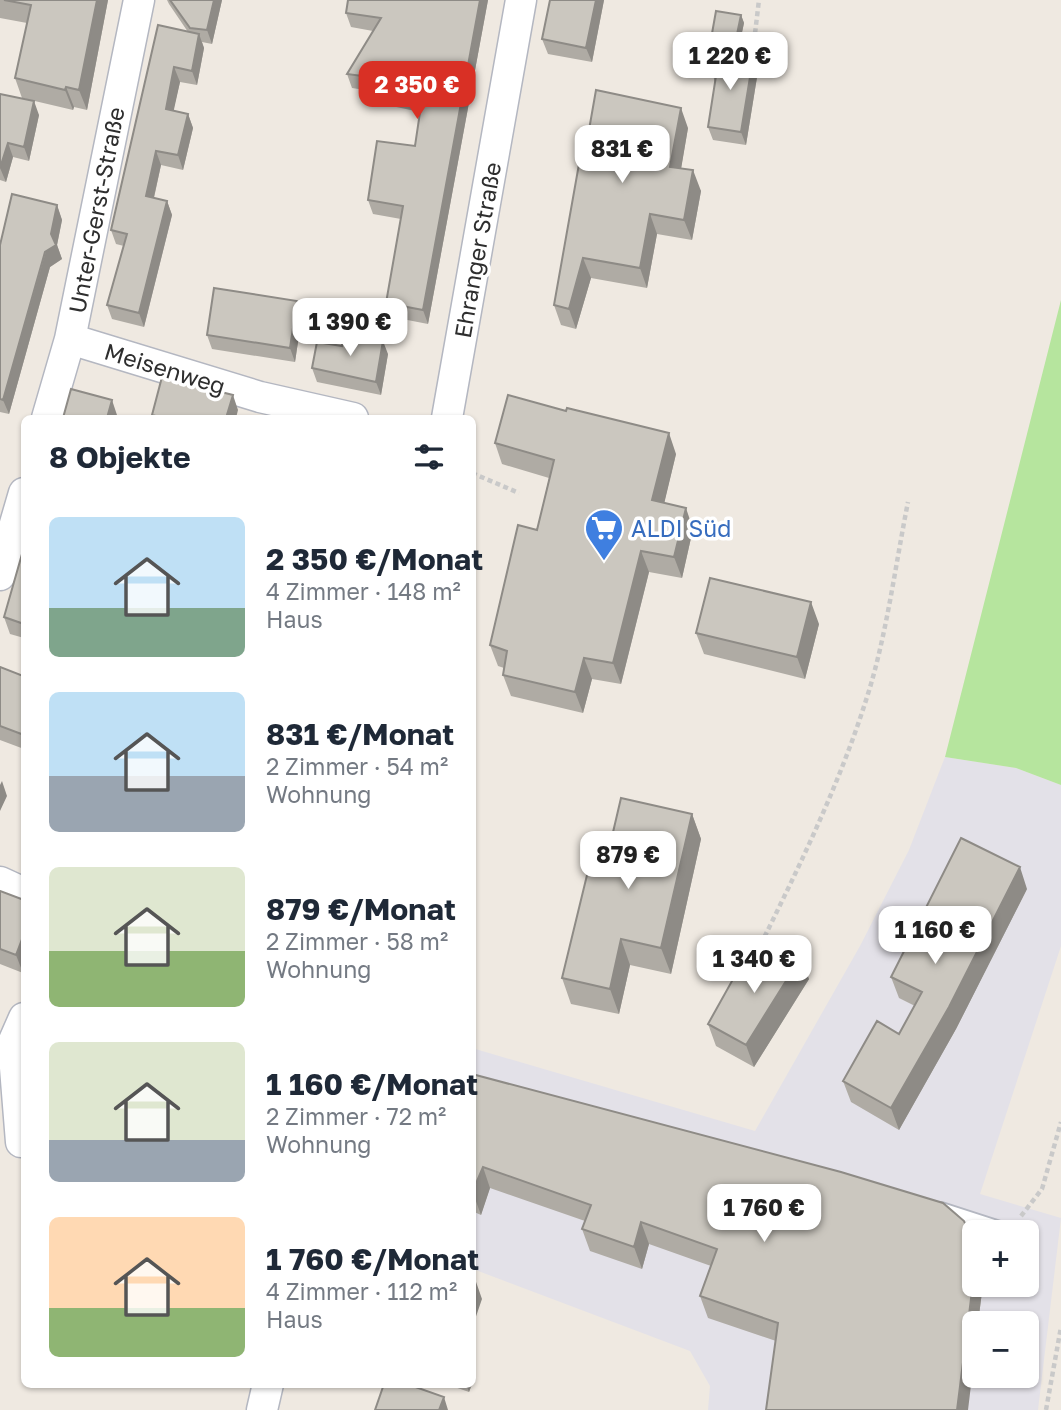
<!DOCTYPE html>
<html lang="de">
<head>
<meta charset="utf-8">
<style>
  :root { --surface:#fff; --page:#f6f6f7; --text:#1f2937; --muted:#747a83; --accent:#d93025 }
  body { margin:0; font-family:"Golos Text",sans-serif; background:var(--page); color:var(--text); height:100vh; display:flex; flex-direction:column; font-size:26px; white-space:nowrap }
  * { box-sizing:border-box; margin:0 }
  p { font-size:23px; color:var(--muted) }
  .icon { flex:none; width:38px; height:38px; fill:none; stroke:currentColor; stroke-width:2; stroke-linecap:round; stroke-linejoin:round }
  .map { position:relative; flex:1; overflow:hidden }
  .sheet { position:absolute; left:21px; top:415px; width:455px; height:973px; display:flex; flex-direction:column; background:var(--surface); border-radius:10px; box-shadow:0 2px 5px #0004 }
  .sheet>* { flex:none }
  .tools { position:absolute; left:962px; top:1220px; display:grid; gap:14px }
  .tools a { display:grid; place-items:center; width:77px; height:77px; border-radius:10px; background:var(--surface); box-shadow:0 2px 5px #0004; font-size:35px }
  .price { position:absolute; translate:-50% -60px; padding:0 16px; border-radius:14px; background:#fff; color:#222; font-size:23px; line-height:46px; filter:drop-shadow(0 2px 4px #0008) }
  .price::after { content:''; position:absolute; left:50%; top:42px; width:21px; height:16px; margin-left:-10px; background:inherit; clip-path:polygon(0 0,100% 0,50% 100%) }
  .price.current { background:var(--accent); color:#fff }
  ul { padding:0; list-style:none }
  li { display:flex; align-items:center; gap:21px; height:175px; padding:0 28px }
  li span { display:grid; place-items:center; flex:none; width:196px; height:140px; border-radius:10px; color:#555 }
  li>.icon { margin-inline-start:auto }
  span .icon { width:84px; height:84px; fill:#fffc; stroke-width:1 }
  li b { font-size:30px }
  h2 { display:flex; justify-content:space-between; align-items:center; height:84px; padding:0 28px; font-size:30px }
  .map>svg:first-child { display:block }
</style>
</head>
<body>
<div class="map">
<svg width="1061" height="1410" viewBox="0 0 1061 1410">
  <rect width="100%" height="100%" fill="#efe9e1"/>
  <path fill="#e3e1e8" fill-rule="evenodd" d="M 945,757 L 1016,768 L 1061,785 L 1061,946 L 980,1194 L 1061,1218 L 1038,1410 L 708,1410 L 710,1386 L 690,1351 L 473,1269 L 472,1048 L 755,1131 L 860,946 L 909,850 ZM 975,1232 L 1027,1232 L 1027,1284 L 975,1284 ZM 975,1323 L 1027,1323 L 1027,1376 L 975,1376 Z"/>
  <path fill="#b6e59e" d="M 1061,300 L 1061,785 L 1016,768 L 945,757 Z"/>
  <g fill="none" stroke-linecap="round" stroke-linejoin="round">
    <defs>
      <path id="service" d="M 941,1210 L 1009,1232"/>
      <path id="minor" d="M 70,339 L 260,397 L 353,418
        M 47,418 L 70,339 L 139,0
        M 447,418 L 521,0
        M 0,575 L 24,493
        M 0,882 L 24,893
        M 21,1142 L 13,1043 L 24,1018
        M 262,1410 L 268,1384"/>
    </defs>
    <use href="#service" stroke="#b4b7c1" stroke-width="18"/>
    <use href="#minor" stroke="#b4b7c1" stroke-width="33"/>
    <path stroke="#c9c9c9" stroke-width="4.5" stroke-dasharray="5 3.5" stroke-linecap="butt" d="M 753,50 L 759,0
      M 472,473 L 519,493
      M 757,952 C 800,865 843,778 871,684 C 888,625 896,562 908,502
      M 1021,1216 L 1042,1189 L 1061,1122
      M 1046,1410 L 1061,1327"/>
    <use href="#service" stroke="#fff" stroke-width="14"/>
    <use href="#minor" stroke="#fff" stroke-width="30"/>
  </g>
  <path fill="#afaba4" d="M 0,0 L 108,0 L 87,110 L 74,107 L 73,110 L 22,98 L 15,78 L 27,23 L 0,18 Z
    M 167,0 L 222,0 L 212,44 L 202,42 L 204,48 L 197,85 L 180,82 L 173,111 L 188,114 L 193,128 L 183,170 L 161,165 L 154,198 L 167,201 L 172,215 L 144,327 L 112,319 L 107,305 L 124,246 L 116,244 L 111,230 L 188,32 L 169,4 Z
    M 348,0 L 488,0 L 428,324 L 392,317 L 386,303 L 401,219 L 373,214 L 368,200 L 415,146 L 420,112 L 382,104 L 378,92 L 352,88 L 347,74 L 373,31 L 351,27 L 346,13 Z
    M 550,0 L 604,0 L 592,62 L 548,54 L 542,39 Z
    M 741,15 L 744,23 L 738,51 L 714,46 L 711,39 Z
    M 753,59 L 758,71 L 746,145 L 713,140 L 708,127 L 715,83 L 713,75 Z
    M 0,94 L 39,115 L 29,161 L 13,157 L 6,182 L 0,180 Z
    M 688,128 L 681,168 L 701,191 L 692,240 L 657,234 L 647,288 L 591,278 L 576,329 L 561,325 L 554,305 L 586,147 Z
    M 57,205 L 62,220 L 57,245 L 62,259 L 50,267 L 9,414 L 0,412 L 0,245 Z
    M 297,301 L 302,315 L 295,362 L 212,349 L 207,335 Z
    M 388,354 L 381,395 L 317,382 L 312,368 Z
    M 495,443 L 676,454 L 664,503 L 693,529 L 682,578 L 649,572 L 621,684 L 592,679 L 583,713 L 511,696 L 503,675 L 504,668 L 498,666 L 490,645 L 537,530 L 549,478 L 502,464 Z
    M 24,547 L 24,638 L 10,634 L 4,617 Z
    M 819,624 L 805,679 L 704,654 L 696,633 Z
    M 0,667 L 23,676 L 24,673 L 24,749 L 0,740 Z
    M 692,814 L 701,839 L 671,974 L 630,965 L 619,1014 L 571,1004 L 562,978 L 603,875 Z
    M 1027,889 L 956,1029 L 899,1130 L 851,1102 L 843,1081 L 899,1034 L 915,1006 L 899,998 L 891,977 Z
    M 0,891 L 23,973 L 0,964 Z
    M 809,979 L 754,1067 L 716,1046 L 708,1024 L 752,980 Z
    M 472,1074 L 973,1240 L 975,1244 L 975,1284 L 983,1284 L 978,1323 L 776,1341 L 708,1318 L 700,1296 L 711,1266 L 649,1244 L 642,1269 L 590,1251 L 582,1229 L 585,1221 L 490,1188 L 481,1215 L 472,1211 Z
    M 446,1384 L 472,1384 L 469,1392 Z"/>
  <path fill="#8e8b86" d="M 97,0 L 108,0 L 87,110 L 79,90 Z
    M 214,0 L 222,0 L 212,44 L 207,30 Z
    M 480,0 L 488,0 L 428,324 L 423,310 Z
    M 596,0 L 604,0 L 592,62 L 586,48 Z
    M 741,15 L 744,23 L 738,51 L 735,44 Z
    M 199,34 L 204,48 L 197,85 L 192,71 Z
    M 753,59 L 758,71 L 746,145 L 741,132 Z
    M 174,67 L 180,82 L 171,123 L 166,109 Z
    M 66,87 L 74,107 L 73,110 L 65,90 Z
    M 34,101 L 39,115 L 29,161 L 24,147 Z
    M 681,108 L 688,128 L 678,187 L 670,167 Z
    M 188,114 L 193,128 L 183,170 L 178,155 Z
    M 8,143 L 13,157 L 6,182 L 0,168 Z
    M 156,151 L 161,165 L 151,210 L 146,196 Z
    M 693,170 L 701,191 L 692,240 L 684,220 Z
    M 167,201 L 172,215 L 144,327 L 139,313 Z
    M 57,205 L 62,220 L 57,245 L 62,259 L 50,267 L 9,414 L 3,400 L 51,234 Z
    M 650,214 L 657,234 L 647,288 L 640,268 Z
    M 583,258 L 591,278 L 576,329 L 569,309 Z
    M 297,301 L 302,315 L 295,362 L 290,348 Z
    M 383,341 L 388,354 L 381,395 L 376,382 Z
    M 233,395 L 238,410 L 236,418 L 226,418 Z
    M 112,400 L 117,415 L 116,418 L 107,418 Z
    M 669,433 L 676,454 L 660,521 L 652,500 Z
    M 686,508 L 693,529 L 682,578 L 674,557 Z
    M 641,551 L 649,572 L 621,684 L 613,663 Z
    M 811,602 L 819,624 L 805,679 L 797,657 Z
    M 584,658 L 592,679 L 583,713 L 575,692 Z
    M 2,781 L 7,796 L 0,811 L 0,785 Z
    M 692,814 L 701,839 L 671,974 L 661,948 Z
    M 1020,867 L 1027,889 L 956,1029 L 899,1130 L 891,1108 Z
    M 24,934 L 24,969 L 23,973 L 16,955 Z
    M 621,939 L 630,965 L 619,1014 L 610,989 Z
    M 801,957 L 809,979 L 754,1067 L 746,1045 Z
    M 483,1167 L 490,1188 L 481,1215 L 473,1193 Z
    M 641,1222 L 649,1244 L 642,1269 L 634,1247 Z
    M 975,1267 L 975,1284 L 983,1284 L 978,1323 L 975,1323 L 975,1352 L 968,1410 L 957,1410 Z
    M 475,1279 L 482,1299 L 472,1328 L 472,1286 Z
    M 472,1363 L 476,1373 L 472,1382 Z
    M 466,1384 L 472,1384 L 469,1392 Z
    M 444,1397 L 448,1410 L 439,1410 Z"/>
  <path fill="#cbc7bf" stroke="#8e8b86" stroke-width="2" d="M 4,0 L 97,0 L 79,90 L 66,87 L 65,90 L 15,78 L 31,5 Z
    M 170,0 L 214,0 L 207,30 L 190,28 Z
    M 348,0 L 480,0 L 423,310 L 386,303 L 403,206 L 368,200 L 377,141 L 415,146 L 422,99 L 377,90 L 378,78 L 347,74 L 381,18 L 346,13 Z
    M 550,0 L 596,0 L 586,48 L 542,39 Z
    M 716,11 L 741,15 L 735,44 L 711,39 Z
    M 158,25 L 199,34 L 192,71 L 174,67 L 166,109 L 188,114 L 178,155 L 156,151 L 146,196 L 167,201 L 139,313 L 107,305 L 127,234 L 111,230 Z
    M 716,53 L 753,59 L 741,132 L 708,127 L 716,76 L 713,75 Z
    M 596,90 L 681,108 L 670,167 L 693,170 L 684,220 L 650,214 L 640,268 L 583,258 L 569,309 L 554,305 L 582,147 L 586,147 Z
    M 0,94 L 34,101 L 24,147 L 8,143 L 0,168 Z
    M 12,194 L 57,205 L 51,234 L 56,245 L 45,252 L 3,400 L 0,399 L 0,245 Z
    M 214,288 L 297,301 L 290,348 L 207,335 Z
    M 344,334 L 383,341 L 376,382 L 312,368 L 317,342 L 342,346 Z
    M 162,377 L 233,395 L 226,418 L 163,418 L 152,415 Z
    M 71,389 L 112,400 L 107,418 L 63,418 Z
    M 508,395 L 566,411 L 567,408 L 669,433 L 652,500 L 686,508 L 674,557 L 641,551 L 613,663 L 584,658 L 575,692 L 503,675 L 507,651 L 490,645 L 518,525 L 537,530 L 554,460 L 495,443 Z
    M 24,547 L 24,624 L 4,617 Z
    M 710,578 L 811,602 L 797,657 L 696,633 Z
    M 0,667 L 23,676 L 24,673 L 24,735 L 0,726 Z
    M 621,798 L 692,814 L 661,948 L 621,939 L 610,989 L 562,978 L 588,871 L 603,875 Z
    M 961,838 L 1020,867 L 949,1007 L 891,1108 L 843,1081 L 877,1021 L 899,1034 L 922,992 L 891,977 Z
    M 0,891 L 24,900 L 24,934 L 16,955 L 0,949 Z
    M 774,942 L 801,957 L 746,1045 L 708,1024 L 737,972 L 752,980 Z
    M 472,1074 L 841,1172 L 943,1203 L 964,1221 L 973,1240 L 975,1249 L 975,1267 L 957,1410 L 766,1410 L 778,1323 L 700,1296 L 717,1249 L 641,1222 L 634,1247 L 582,1229 L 591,1205 L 483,1167 L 472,1193 Z
    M 384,1384 L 407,1384 L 444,1397 L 439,1410 L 375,1410 Z"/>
  <defs>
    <symbol id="supermarket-pin" viewBox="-11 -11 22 30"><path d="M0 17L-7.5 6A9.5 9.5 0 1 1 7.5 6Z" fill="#3f7fe0" stroke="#fff"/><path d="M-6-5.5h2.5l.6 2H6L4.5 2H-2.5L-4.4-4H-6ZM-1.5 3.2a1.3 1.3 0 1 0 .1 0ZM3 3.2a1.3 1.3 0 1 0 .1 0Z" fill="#fff"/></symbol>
  </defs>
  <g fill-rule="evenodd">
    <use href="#supermarket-pin" x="582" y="506" width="44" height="60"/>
  </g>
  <g text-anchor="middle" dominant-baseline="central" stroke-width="7" stroke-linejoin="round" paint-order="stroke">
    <g font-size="23" fill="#2e2e2e" stroke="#fff">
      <text transform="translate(96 210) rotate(-79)">Unter-Gerst-Straße</text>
      <text transform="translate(477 250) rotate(-80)">Ehranger Straße</text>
      <text transform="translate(165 368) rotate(17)">Meisenweg</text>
    </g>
    <g font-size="23" fill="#366cbe" stroke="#fff" text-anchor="start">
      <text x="631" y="528">ALDI Süd</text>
    </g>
  </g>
</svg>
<div class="tools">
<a>+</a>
<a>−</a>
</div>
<b class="price" style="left:730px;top:92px">1 220 €</b>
<b class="price current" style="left:417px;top:121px">2 350 €</b>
<b class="price" style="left:622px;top:185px">831 €</b>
<b class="price" style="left:350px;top:358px">1 390 €</b>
<b class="price" style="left:628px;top:891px">879 €</b>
<b class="price" style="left:935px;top:966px">1 160 €</b>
<b class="price" style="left:754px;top:995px">1 340 €</b>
<b class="price" style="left:764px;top:1244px">1 760 €</b>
<section class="sheet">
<h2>8 Objekte<svg class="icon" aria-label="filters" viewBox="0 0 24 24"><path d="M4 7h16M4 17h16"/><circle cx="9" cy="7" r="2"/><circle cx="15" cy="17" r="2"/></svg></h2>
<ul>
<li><span style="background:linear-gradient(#bfe0f5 65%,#7fa58c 0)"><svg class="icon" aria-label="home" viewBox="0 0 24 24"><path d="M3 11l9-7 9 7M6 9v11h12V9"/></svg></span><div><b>2 350 €/Monat</b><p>4 Zimmer · 148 m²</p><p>Haus</p></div></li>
<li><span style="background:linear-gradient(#bfe0f5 60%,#9aa5b1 0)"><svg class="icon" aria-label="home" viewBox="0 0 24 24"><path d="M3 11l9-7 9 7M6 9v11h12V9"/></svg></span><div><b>831 €/Monat</b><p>2 Zimmer · 54 m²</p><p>Wohnung</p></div></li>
<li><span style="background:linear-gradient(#dfe7d0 60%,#8fb573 0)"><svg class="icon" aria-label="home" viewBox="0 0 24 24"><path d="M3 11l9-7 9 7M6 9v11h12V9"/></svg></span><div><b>879 €/Monat</b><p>2 Zimmer · 58 m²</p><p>Wohnung</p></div></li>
<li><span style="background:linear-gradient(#dfe7d0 70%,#9aa5b1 0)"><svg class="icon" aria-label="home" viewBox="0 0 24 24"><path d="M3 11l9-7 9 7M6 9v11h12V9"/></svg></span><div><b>1 160 €/Monat</b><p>2 Zimmer · 72 m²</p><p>Wohnung</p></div></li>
<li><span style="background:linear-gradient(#ffd9b3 65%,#8fb573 0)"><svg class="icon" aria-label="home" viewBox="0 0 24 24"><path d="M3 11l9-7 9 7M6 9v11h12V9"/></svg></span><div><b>1 760 €/Monat</b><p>4 Zimmer · 112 m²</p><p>Haus</p></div></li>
</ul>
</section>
</div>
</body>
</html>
